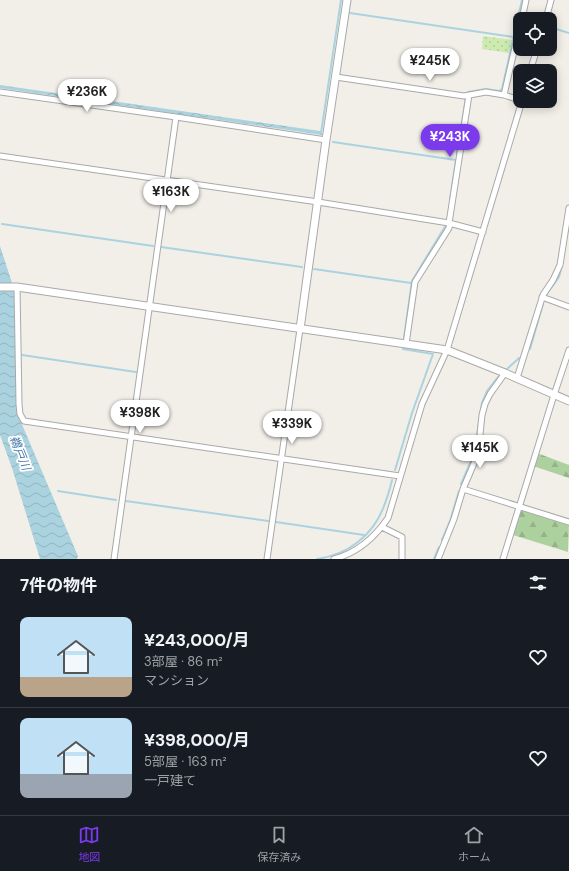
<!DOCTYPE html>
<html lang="ja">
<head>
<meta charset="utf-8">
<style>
  :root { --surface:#171b24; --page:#242831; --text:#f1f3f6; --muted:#9ea1a6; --line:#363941; --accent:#7c3aed }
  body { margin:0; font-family:"DM Sans","Noto Sans JP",sans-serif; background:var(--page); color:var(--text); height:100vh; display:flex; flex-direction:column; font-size:15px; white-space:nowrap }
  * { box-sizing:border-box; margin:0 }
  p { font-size:13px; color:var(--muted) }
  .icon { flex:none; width:22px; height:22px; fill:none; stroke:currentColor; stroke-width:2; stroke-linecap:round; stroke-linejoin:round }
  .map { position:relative; height:559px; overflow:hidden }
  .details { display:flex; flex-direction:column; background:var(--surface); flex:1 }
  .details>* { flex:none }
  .controls { position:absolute; left:513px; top:12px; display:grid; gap:8px }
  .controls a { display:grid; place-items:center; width:44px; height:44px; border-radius:8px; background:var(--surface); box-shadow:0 2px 10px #0003; font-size:20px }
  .price { position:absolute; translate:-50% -34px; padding:0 9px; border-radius:14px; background:#fff; color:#222; font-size:13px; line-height:26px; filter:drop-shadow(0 1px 2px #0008) }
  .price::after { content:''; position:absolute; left:50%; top:24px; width:12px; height:9px; margin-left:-6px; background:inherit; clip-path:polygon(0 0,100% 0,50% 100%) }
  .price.on { background:var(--accent); color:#fff }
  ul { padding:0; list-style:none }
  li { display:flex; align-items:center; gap:12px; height:100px; padding:0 20px }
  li+li { border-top:1px solid var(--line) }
  li span { display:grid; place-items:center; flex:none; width:112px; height:80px; border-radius:8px; color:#555 }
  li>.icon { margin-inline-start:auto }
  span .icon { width:48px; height:48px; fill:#fffc; stroke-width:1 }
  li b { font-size:17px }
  h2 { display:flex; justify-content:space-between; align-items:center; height:48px; padding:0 20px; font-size:17px }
  .menu { display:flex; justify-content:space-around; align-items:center; height:56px; border-top:1px solid var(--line); background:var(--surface); font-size:11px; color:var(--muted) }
  .menu a { display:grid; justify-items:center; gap:2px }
  .menu .on { color:var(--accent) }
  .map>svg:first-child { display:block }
</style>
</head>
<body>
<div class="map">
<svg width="569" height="559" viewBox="0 0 569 559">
  <defs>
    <pattern id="grass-dots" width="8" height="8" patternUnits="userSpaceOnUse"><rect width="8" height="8" fill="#cdebb0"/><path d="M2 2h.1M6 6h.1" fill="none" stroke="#b0c997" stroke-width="1.8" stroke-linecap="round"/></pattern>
    <pattern id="forest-firs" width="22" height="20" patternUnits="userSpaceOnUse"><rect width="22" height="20" fill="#add19e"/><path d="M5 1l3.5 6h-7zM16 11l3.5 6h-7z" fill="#95b388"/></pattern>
    <pattern id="water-waves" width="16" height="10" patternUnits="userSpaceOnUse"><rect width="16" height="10" fill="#aad3df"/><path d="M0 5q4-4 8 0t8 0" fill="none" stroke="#92b5bf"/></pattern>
  </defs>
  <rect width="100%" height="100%" fill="#f2efe9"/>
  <path fill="url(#grass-dots)" d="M 483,36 L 512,40 L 509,53 L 482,49 Z"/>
  <path fill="url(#forest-firs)" d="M 537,453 L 569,465 L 569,478 L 533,466 Z
    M 520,510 L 522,510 L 569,524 L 568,552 L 513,535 Z"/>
  <path fill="url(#water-waves)" d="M 0,85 L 320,131 L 322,132 L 322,135 L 0,88 Z
    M 0,246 L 15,292 L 18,415 L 78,556 L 77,559 L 40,559 L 12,468 L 0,435 Z"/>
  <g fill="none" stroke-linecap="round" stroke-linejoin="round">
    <path stroke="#aad3df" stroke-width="2" d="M 350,13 L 514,37
      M 550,27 L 569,33
      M 467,94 L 468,92 L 486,89 L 499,91 L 502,89 L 522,0
      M 321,133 L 341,0
      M 333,142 L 456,160 L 450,200
      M 457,154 L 466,97
      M 2,224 L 153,246
      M 161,247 L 302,267
      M 314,269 L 411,283
      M 546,295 L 559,277 L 562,265
      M 404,338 L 412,281 L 446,225
      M 530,349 L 543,304
      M 22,355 L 136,372
      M 507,369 L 519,358
      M 395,470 L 412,413 L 433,354 L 403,349
      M 461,484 L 474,454 L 482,403 L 487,391 L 498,377
      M 58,491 L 116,500
      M 126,501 L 268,521
      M 276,522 L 364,535
      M 442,540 L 450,521 L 459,491
      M 317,559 C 347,555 373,536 384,506 C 387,498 390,489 392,480
      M 434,559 L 439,547"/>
    <defs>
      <path id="minor" d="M 522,19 L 526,0
        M 546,19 L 551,0
        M 530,71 L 537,49
        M 336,77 L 464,96 L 486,92 L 504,95 L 520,100
        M 0,92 L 176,117 L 326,140
        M 504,95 L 520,26
        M 0,156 L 318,202 L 449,223 L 483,232
        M 449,223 L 469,95
        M 17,287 L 19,404 L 20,414 L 24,421 L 400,476
        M 542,297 L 569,307
        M 406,344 L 415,282 L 449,228 L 450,223
        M 517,378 L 543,295 L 553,280 L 560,265 L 569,208
        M 463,489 L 569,522
        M 382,527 L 402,537 L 402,559
        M 114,559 L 176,117
        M 267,559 L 300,329
        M 334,559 C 357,553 375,537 388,518 L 422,404 L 447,350 L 522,101
        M 438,559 L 454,519 L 463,489 L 478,454 L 482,415 L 485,404 L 490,394 L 505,373
        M 503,559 L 554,395 L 569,350"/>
      <path id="tertiary" d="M 0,287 L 17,287 L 447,350 L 505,373 L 569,401
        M 300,329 L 326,140 L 347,0"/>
    </defs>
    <use href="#minor" stroke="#a9a9a9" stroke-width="7"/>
    <use href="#tertiary" stroke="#a9a9a9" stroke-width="9"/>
    <use href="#minor" stroke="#fff" stroke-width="5"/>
    <use href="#tertiary" stroke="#fff" stroke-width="7"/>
  </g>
  <g text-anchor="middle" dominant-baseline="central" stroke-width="3.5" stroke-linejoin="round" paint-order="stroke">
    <g font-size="12" font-style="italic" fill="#4a7aab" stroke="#fff">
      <text transform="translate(20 453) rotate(68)">鵜戸川</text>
    </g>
  </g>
</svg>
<div class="controls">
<a><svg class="icon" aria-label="locate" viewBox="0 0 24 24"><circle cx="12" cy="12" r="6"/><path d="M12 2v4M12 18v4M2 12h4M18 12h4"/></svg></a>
<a><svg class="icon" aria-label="layers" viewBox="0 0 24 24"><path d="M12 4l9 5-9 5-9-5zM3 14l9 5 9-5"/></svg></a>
</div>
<b class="price" style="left:430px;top:82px">¥245K</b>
<b class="price" style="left:87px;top:113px">¥236K</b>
<b class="price on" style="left:450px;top:158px">¥243K</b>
<b class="price" style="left:171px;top:213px">¥163K</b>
<b class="price" style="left:140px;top:434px">¥398K</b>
<b class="price" style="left:292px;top:445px">¥339K</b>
<b class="price" style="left:480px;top:469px">¥145K</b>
</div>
<section class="details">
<h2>7件の物件<svg class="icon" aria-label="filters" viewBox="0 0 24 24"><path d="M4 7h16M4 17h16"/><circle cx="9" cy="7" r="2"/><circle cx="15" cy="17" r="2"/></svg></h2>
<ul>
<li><span style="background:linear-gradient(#bfe0f5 75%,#b9a48a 0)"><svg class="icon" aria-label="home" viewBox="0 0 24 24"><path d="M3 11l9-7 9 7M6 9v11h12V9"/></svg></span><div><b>¥243,000/月</b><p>3部屋 · 86 m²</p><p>マンション</p></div><svg class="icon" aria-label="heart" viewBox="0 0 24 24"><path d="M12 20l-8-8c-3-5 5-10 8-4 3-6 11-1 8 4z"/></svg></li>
<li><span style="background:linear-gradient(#bfe0f5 70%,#9aa5b1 0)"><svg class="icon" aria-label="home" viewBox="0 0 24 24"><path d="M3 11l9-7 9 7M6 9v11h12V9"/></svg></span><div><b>¥398,000/月</b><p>5部屋 · 163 m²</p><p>一戸建て</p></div><svg class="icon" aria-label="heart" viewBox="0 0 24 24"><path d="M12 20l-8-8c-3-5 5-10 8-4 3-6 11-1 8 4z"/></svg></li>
</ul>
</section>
<nav class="menu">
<a class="on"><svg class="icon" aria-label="map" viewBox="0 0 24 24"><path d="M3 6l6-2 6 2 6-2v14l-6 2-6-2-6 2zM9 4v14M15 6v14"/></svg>地図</a>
<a><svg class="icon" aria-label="saved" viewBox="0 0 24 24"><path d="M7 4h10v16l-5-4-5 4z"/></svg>保存済み</a>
<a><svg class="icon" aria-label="home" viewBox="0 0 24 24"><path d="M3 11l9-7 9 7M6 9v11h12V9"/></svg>ホーム</a>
</nav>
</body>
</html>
